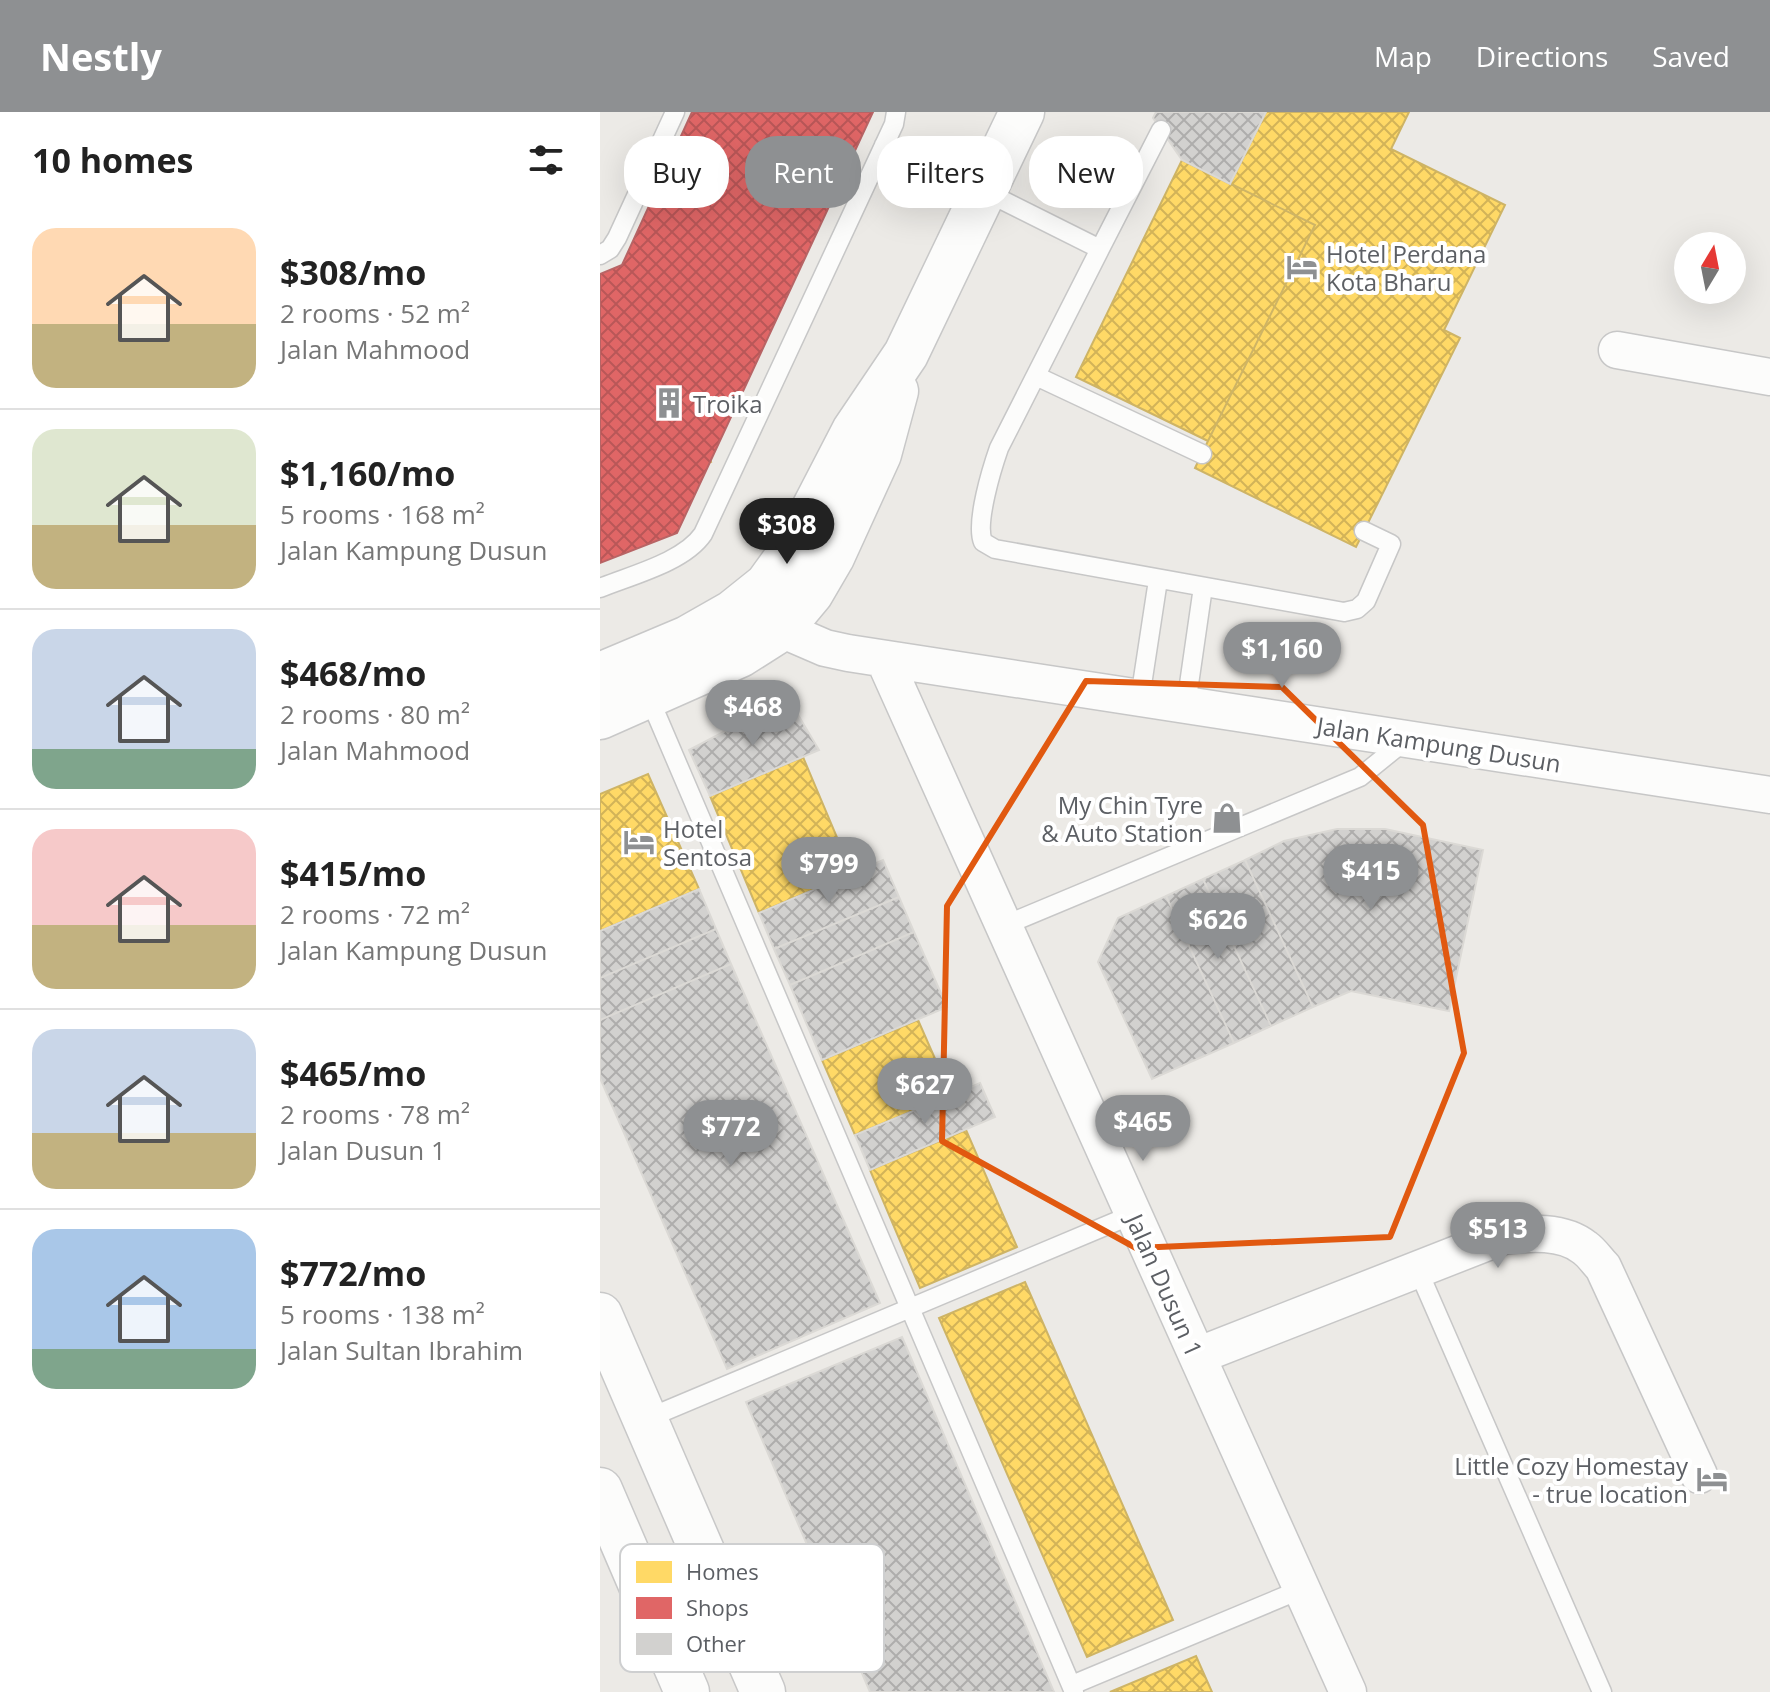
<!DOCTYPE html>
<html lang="en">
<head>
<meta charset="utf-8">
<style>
  :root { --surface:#fff; --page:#f2f2f2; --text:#222; --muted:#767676; --line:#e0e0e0; --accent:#8e9092 }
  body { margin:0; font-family:"Open Sans",sans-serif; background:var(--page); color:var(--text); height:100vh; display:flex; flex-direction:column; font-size:30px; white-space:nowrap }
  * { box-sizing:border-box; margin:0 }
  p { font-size:26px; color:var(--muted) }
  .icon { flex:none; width:44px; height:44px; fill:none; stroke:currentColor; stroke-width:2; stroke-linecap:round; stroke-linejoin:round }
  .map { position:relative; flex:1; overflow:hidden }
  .sheet { display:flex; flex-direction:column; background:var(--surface); width:600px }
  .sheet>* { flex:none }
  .hud { position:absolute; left:24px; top:24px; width:760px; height:72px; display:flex; gap:16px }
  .needle { width:52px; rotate:10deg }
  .tools { position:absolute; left:1074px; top:120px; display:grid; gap:16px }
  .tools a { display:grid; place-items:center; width:72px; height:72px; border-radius:50%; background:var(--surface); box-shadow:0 8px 32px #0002; font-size:40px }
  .price { position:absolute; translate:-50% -68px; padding:0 18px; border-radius:28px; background:var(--accent); color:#fff; font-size:26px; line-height:52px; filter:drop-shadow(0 2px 4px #0008) }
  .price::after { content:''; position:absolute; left:50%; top:48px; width:24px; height:18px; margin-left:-12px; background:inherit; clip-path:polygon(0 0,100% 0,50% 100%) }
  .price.current { background:#222; color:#fff }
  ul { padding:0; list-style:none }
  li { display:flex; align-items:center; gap:24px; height:200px; padding:0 32px }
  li+li { border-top:2px solid var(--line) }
  li span { display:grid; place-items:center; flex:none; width:224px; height:160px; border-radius:24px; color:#555 }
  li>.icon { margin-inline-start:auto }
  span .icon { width:96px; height:96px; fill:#fffc; stroke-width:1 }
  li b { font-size:34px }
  h2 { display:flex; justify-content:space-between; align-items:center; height:96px; padding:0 32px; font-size:34px }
  .tag { padding:0 28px; border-radius:32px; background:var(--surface); box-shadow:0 8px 32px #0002; font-size:28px; line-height:72px }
  .tag.current { background:var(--accent); color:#fff }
  header { display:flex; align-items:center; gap:48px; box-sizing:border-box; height:112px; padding:0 40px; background:var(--accent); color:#fff }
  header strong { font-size:38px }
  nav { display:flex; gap:44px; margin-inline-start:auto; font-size:28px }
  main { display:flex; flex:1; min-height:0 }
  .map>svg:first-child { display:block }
</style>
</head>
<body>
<header>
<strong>Nestly</strong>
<nav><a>Map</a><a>Directions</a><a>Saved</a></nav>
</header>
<main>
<section class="sheet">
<h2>10 homes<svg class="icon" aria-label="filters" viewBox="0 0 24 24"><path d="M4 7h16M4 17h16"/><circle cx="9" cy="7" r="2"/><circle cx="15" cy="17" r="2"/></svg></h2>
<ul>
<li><span style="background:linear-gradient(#ffd9b3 60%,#c2b280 0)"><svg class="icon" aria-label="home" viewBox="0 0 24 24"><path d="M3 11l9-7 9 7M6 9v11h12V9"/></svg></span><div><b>$308/mo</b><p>2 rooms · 52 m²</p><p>Jalan Mahmood</p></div></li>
<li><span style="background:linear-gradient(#dfe7d0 60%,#c2b280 0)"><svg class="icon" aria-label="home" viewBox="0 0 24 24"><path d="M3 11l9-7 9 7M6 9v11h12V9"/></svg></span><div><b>$1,160/mo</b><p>5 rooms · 168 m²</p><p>Jalan Kampung Dusun</p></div></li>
<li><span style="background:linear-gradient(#c9d6e8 75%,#7fa58c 0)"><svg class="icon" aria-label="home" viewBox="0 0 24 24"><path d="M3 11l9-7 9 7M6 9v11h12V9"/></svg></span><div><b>$468/mo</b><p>2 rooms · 80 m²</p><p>Jalan Mahmood</p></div></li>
<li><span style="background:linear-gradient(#f6c9c9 60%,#c2b280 0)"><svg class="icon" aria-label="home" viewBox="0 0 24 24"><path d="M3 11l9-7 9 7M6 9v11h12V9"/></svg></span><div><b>$415/mo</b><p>2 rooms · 72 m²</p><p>Jalan Kampung Dusun</p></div></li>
<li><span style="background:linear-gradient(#c9d6e8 65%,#c2b280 0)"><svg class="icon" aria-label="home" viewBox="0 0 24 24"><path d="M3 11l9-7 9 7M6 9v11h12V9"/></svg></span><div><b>$465/mo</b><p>2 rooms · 78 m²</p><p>Jalan Dusun 1</p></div></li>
<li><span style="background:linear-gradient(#a9c7e8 75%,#7fa58c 0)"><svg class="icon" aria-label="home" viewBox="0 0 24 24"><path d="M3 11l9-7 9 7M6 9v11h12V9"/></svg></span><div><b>$772/mo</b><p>5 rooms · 138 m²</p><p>Jalan Sultan Ibrahim</p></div></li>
</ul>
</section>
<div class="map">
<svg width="1170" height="1580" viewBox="0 0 1170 1580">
  <defs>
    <pattern id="homes-cross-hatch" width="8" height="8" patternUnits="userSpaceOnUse" patternTransform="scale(2)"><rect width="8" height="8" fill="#ffd966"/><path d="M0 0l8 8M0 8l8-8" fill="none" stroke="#d2b358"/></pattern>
    <pattern id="shops-cross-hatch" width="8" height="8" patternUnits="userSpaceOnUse" patternTransform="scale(2)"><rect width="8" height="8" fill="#e06666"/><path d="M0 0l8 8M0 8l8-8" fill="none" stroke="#b95758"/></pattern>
    <pattern id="building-cross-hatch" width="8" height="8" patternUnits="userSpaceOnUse" patternTransform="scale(2)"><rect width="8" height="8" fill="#d2d1cf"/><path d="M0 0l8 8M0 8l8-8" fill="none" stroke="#aeadac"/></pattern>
  </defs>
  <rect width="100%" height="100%" fill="#eceae6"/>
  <path fill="url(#homes-cross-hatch)" stroke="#ceb465" stroke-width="2" d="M 666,0 L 809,0 L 791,37 L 905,93 L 844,218 L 860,226 L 756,435 L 595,356 L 608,329 L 476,265 L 582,48 L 630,72 Z
    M 582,48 L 715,113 L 608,329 L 476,265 Z
    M 20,198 L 42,254 L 66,246 L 84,291 L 60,300 L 63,309 L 90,299 L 111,350 L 0,393 L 0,205 Z
    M 203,645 L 252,761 L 159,801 L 110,684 Z
    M 48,662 L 99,777 L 0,819 L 0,682 Z
    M 318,908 L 351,983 L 255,1023 L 222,948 Z
    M 366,1018 L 417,1135 L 320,1176 L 270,1058 Z
    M 425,1170 L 573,1508 L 487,1545 L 339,1206 Z
    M 596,1544 L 612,1580 L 510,1580 Z"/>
  <path fill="url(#shops-cross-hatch)" stroke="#b86465" stroke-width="2" d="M 92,0 L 273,0 L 77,421 L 0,451 L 0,162 L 22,153 Z"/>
  <path fill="url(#building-cross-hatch)" stroke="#dbd9d5" stroke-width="2" d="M 556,0 L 666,0 L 630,72 L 582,48 L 553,6 Z
    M 183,589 L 191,591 L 219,638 L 110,684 L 89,638 Z
    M 737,717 L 785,717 L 883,738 L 849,899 L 751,879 L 713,895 L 645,748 L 684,729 Z
    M 283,748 L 299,785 L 174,837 L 159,801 Z
    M 645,748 L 713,895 L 671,914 L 603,767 Z
    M 603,767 L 671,914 L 634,931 L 566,784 Z
    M 99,777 L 116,817 L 0,866 L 0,819 Z
    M 566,784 L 634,931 L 552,967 L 498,850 L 518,806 Z
    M 299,785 L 314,820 L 190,873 L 174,837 Z
    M 116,817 L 131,852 L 0,908 L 0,866 Z
    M 314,820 L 347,895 L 222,948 L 190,873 Z
    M 131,852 L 280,1191 L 127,1257 L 0,966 L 0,908 Z
    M 380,971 L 395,1005 L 270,1058 L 255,1023 Z
    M 302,1225 L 454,1580 L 270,1580 L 146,1290 Z"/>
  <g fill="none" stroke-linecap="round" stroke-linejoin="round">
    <defs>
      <path id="lane" d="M 284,33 L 384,79 L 500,137 L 561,18
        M 500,137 L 399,336 C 392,356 375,411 383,430 L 395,437 L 744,500 L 757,497 L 766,489 L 791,432 L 764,419
        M 0,143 L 10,137 L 17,126 L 75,0
        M 436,264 L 602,342
        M 0,476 C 32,463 84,450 103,422 L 294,12 L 296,0
        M 48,583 L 474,1580
        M 540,586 L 558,468
        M 586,593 L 603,475
        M 403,814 L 760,665 L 807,627
        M 818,1158 L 1002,1580
        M 46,1307 L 534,1102
        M 472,1573 L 702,1477"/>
      <path id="street" d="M 1017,238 L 1170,265
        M 181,517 L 225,536 L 248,541 L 1170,683
        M 284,547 L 748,1580
        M 597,1244 L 903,1124 C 929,1121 963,1118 985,1136 C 992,1141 997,1149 1003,1155 L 1099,1363"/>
      <path id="secondary" d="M 0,563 L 88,526 L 132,501 L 167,473 L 193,437 L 254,319 L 306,242 L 422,0
        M 0,605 L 140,543 L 181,517 L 211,481 L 232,445 L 279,342 L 296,279
        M 0,1203 L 163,1580
        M 0,1378 L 87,1580"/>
    </defs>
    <use href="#lane" stroke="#c7c7c7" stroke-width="21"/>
    <use href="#street" stroke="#c7c7c7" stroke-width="39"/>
    <use href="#secondary" stroke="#c8c8c8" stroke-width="47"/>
    <use href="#lane" stroke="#fcfcfb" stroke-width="18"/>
    <use href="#street" stroke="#fcfcfb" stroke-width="36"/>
    <use href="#secondary" stroke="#fcfcfb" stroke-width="44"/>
  </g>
  <path fill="none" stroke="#e15910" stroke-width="6" stroke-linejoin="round" d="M 486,569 L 682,575 L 823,713 L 864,941 L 790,1125 L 536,1136 L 342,1029 L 347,794 Z"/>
  <defs>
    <symbol id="hotel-bare" viewBox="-9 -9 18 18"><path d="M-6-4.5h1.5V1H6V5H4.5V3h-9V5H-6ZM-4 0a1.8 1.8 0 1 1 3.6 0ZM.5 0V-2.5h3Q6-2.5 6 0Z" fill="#8e9092" stroke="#fff" stroke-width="2.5" paint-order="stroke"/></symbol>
    <symbol id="building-bare" viewBox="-9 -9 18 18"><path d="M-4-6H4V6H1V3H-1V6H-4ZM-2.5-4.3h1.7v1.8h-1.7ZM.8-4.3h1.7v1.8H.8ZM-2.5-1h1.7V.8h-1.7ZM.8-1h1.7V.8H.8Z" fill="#8e9092" stroke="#fff" stroke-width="2.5" paint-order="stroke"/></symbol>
    <symbol id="shop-bare" viewBox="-9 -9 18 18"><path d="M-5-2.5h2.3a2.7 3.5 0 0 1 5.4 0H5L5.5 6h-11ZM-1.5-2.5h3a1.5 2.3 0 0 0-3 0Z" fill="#8e9092" stroke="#fff" stroke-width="2.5" paint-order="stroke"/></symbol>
  </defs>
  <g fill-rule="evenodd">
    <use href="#hotel-bare" x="680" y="133" width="44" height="44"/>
    <use href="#building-bare" x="47" y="269" width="44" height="44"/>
    <use href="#shop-bare" x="605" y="684" width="44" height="44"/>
    <use href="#hotel-bare" x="17" y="708" width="44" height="44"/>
    <use href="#hotel-bare" x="1090" y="1345" width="44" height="44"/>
  </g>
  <g text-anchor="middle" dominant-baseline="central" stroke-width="8" stroke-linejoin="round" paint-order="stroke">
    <g font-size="24" fill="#5c5f64" stroke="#fff" text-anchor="start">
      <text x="726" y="141">Hotel Perdana<tspan x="726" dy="28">Kota Bharu</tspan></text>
      <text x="93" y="291">Troika</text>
      <text x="603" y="692" text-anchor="end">My Chin Tyre<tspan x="603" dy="28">&amp; Auto Station</tspan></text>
      <text x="63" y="716">Hotel<tspan x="63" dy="28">Sentosa</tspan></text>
      <text x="1088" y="1353" text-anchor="end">Little Cozy Homestay<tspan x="1088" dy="28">- true location</tspan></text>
    </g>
    <g font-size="24" fill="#5c5f64" stroke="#fff">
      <text transform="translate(839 632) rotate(9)">Jalan Kampung Dusun</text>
      <text transform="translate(565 1173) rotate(66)">Jalan Dusun 1</text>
    </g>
  </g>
  <rect x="20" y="1432" width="264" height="128" rx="12" fill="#fff" stroke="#cecfd0" stroke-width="2"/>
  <rect x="36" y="1449" width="36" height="22" fill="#ffd966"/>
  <rect x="36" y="1485" width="36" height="22" fill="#e06666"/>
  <rect x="36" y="1521" width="36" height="22" fill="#d2d1cf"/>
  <g font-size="22" fill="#5c5f64">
    <text x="86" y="1468">Homes</text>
    <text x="86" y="1504">Shops</text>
    <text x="86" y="1540">Other</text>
  </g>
</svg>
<div class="tools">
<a><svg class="needle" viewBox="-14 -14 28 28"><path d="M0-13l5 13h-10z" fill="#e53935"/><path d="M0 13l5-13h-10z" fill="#767676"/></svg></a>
</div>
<b class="price current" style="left:187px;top:454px">$308</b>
<b class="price" style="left:682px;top:578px">$1,160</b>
<b class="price" style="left:153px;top:636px">$468</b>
<b class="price" style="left:229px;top:793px">$799</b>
<b class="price" style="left:771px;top:800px">$415</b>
<b class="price" style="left:618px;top:849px">$626</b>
<b class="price" style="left:325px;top:1014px">$627</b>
<b class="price" style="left:543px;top:1051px">$465</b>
<b class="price" style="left:131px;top:1056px">$772</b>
<b class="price" style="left:898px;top:1158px">$513</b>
<div class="hud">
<a class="tag">Buy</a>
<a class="tag current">Rent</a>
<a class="tag">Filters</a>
<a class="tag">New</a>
</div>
</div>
</main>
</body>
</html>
